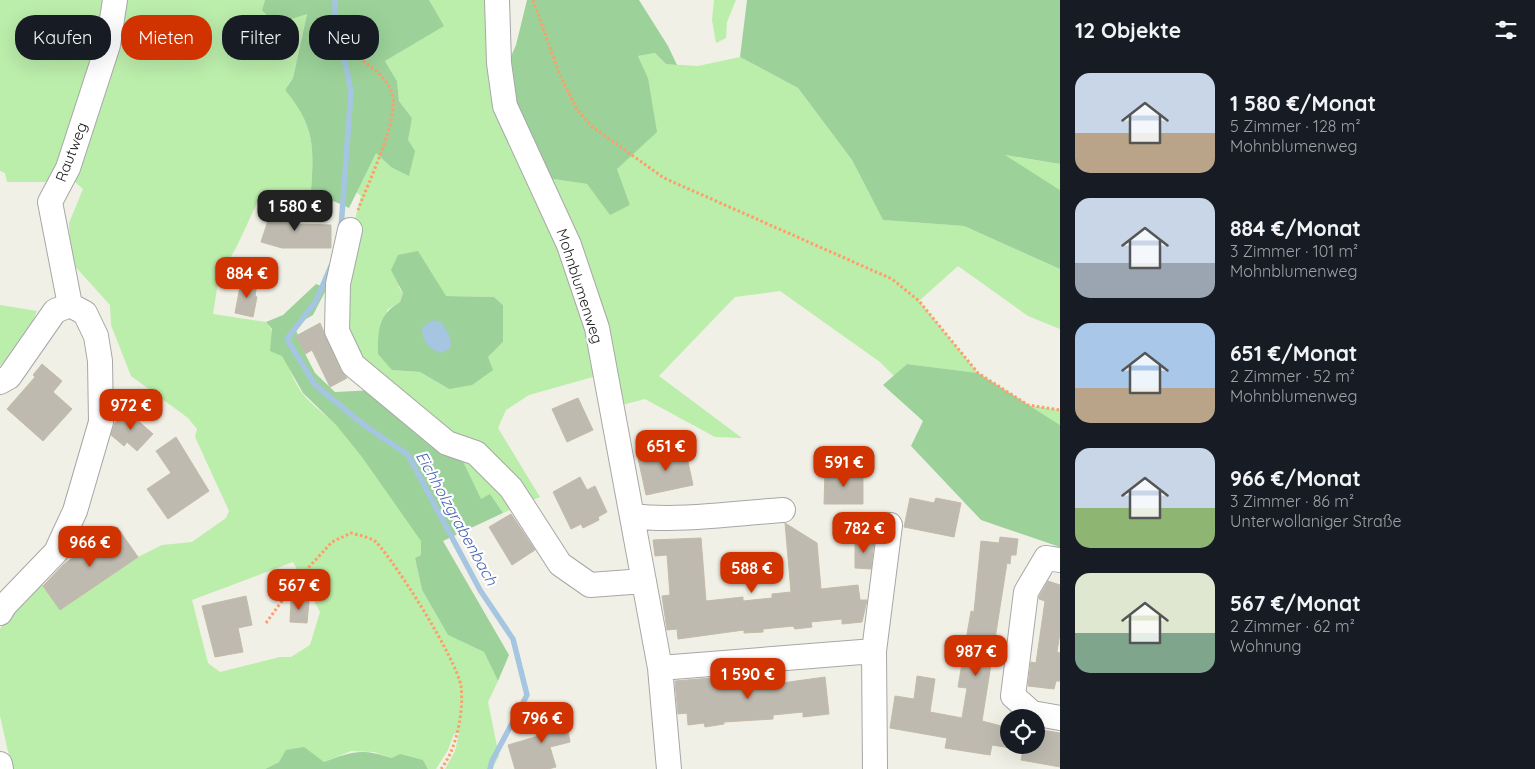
<!DOCTYPE html>
<html lang="de">
<head>
<meta charset="utf-8">
<style>
  :root { --surface:#171b24; --page:#242831; --text:#f1f3f6; --muted:#9ea1a6; --accent:#d13300 }
  body { margin:0; font-family:Quicksand,sans-serif; background:var(--page); color:var(--text); height:100vh; display:flex; flex-direction:column; font-size:19px; white-space:nowrap }
  * { box-sizing:border-box; margin:0 }
  p { font-size:16px; color:var(--muted) }
  .icon { flex:none; width:28px; height:28px; fill:none; stroke:currentColor; stroke-width:2; stroke-linecap:round; stroke-linejoin:round }
  .map { position:relative; flex:1; overflow:hidden }
  .drawer { display:flex; flex-direction:column; background:var(--surface); width:475px }
  .drawer>* { flex:none }
  .top-card { position:absolute; left:15px; top:15px; width:475px; height:45px; display:flex; gap:10px }
  .fabs { position:absolute; left:1000px; top:709px; display:grid; gap:10px }
  .fabs a { display:grid; place-items:center; width:45px; height:45px; border-radius:50%; background:var(--surface); box-shadow:0 5px 20px #0002; font-size:25px }
  .price { position:absolute; translate:-50% -42px; padding:0 11px; border-radius:10px; background:var(--accent); color:#fff; font-size:16px; line-height:32px; filter:drop-shadow(0 1px 2px #0008) }
  .price::after { content:''; position:absolute; left:50%; top:30px; width:15px; height:11px; margin-left:-8px; background:inherit; clip-path:polygon(0 0,100% 0,50% 100%) }
  .price.active { background:#222; color:#fff }
  ul { padding:0; list-style:none }
  li { display:flex; align-items:center; gap:15px; height:125px; padding:0 15px }
  li span { display:grid; place-items:center; flex:none; width:140px; height:100px; border-radius:15px; color:#555 }
  li>.icon { margin-inline-start:auto }
  span .icon { width:60px; height:60px; fill:#fffc; stroke-width:1 }
  li b { font-size:21px }
  h2 { display:flex; justify-content:space-between; align-items:center; height:60px; padding:0 15px; font-size:21px }
  .chip { padding:0 18px; border-radius:20px; background:var(--surface); box-shadow:0 5px 20px #0002; font-size:18px; line-height:45px }
  .chip.active { background:var(--accent); color:#fff }
  main { display:flex; flex:1; min-height:0 }
  .map>svg:first-child { display:block }
</style>
</head>
<body>
<main>
<div class="map">
<svg width="1060" height="769" viewBox="0 0 1060 769">
  <rect width="100%" height="100%" fill="#f1f0e6"/>
  <path fill="#bbedab" fill-rule="evenodd" d="M 0,0 L 112,0 L 51,182 L 7,182 L 5,173 L 0,171 Z
    M 121,0 L 265,0 L 262,10 L 307,13 L 293,78 L 285,90 C 315,127 314,146 311,191 L 321,195 L 319,209 L 302,218 L 298,217 L 299,214 L 272,208 L 258,201 L 236,248 L 219,276 L 213,314 L 266,322 C 282,342 287,371 302,393 C 312,406 327,415 338,427 C 369,462 395,503 422,541 L 421,555 L 415,558 L 422,590 L 448,635 L 484,652 L 498,681 L 488,702 L 499,756 L 492,769 L 445,769 L 455,751 L 459,733 L 454,734 L 448,750 L 436,769 L 428,769 L 423,760 L 392,758 L 374,752 L 351,751 L 324,762 L 279,762 L 265,769 L 12,769 L 0,716 L 0,629 L 6,617 L 39,580 L 60,610 L 138,557 L 162,545 L 192,542 L 226,518 L 229,511 L 195,437 L 197,429 L 188,418 L 131,376 L 111,325 L 110,305 L 71,262 L 69,223 L 83,189 L 73,180 ZM 293,562 L 320,612 L 310,645 L 291,657 L 280,657 L 220,672 L 208,663 L 192,600 Z
    M 429,0 L 491,0 L 553,219 L 600,375 L 529,395 L 506,410 L 498,428 L 540,497 L 523,504 L 370,368 L 347,337 L 339,304 L 357,235 L 355,219 L 361,196 L 356,192 L 376,152 L 391,167 L 407,140 L 412,118 L 399,101 L 397,81 L 385,61 L 443,26 ZM 398,286 L 446,296 L 494,297 L 503,305 L 503,342 L 488,357 L 449,389 L 420,372 L 392,370 L 387,310 L 400,302 L 403,293 Z
    M 714,0 L 736,0 L 727,22 L 726,38 L 716,43 L 712,20 Z
    M 655,53 L 666,64 L 698,66 L 740,57 L 798,88 L 852,160 L 883,220 L 964,226 L 1060,269 L 1060,329 L 1028,316 L 958,266 L 919,301 L 978,373 L 907,364 L 894,376 L 880,362 L 780,291 L 735,297 L 659,376 L 742,438 L 715,437 L 645,399 L 618,406 L 546,178 L 587,184 L 610,214 L 630,205 L 617,169 L 648,78 L 638,56 Z
    M 1004,155 L 1060,164 L 1060,190 Z
    M 0,305 L 37,311 L 23,343 L 0,366 Z
    M 1028,405 L 1060,410 L 1060,425 Z
    M 460,455 L 471,459 L 514,508 L 503,513 L 490,495 L 481,500 Z"/>
  <path fill="#9cd299" d="M 265,0 L 429,0 L 444,26 L 385,61 L 397,81 L 399,101 L 412,118 L 408,140 L 415,151 L 409,176 L 391,167 L 376,153 L 349,208 L 311,191 C 314,146 315,127 285,90 L 293,78 L 307,14 L 275,24 L 262,10 Z
    M 527,0 L 639,0 L 668,46 L 677,65 L 666,64 L 655,53 L 638,56 L 648,78 L 657,132 L 617,169 L 630,205 L 610,215 L 587,184 L 546,178 L 501,79 L 516,45 Z
    M 747,0 L 1060,0 L 1060,164 L 1005,155 L 1060,190 L 1060,269 L 964,226 L 883,220 L 852,160 L 798,88 L 740,57 Z
    M 418,251 L 446,296 L 494,297 L 503,305 L 503,342 L 488,357 L 493,370 L 472,385 L 449,389 L 420,372 L 392,370 L 378,354 C 378,330 378,315 400,302 L 403,293 L 391,270 L 398,255 Z
    M 316,284 L 327,288 L 313,315 L 294,326 L 298,335 L 296,336 L 315,373 L 335,392 L 375,390 L 460,455 L 481,499 L 490,494 L 503,513 L 443,541 L 509,655 L 498,681 L 484,652 L 448,635 L 422,590 L 415,558 L 421,555 L 421,541 L 362,457 L 337,426 L 303,393 L 282,356 L 270,351 L 272,329 L 266,322 L 283,315 Z
    M 907,364 L 978,373 L 1060,425 L 1060,547 L 981,520 L 911,446 L 923,421 L 883,385 Z
    M 304,747 L 324,762 C 353,751 361,748 392,758 L 400,754 L 423,760 L 428,769 L 265,769 L 279,762 L 286,750 Z"/>
  <path fill="#a5c5e0" d="M 432,320 L 441,322 C 447,331 453,338 450,349 L 441,353 C 428,348 423,343 422,328 Z"/>
  <g fill="none" stroke-linecap="round" stroke-linejoin="round">
    <path stroke="#a5c5e0" stroke-width="5.5" d="M 335,0 L 335,15 L 351,91 L 341,228
      M 331,266 L 316,301 L 287,339 L 315,385 L 364,425 L 408,455 L 480,590 L 513,639 L 527,695 L 492,761 L 490,769"/>
  </g>
  <path fill="#bebaaf" stroke="#c4bba8" d="M 273,205 L 299,213 L 295,224 L 331,225 L 331,248 L 282,248 L 261,242 Z
    M 241,281 L 257,284 L 255,296 L 257,297 L 253,317 L 235,313 Z
    M 320,323 L 341,371 L 347,378 L 330,387 L 312,350 L 305,354 L 296,336 Z
    M 42,364 L 62,381 L 53,392 L 72,409 L 43,441 L 7,409 L 35,377 L 33,375 Z
    M 578,398 L 593,430 L 567,442 L 552,409 Z
    M 126,410 L 153,434 L 137,451 L 127,442 L 124,446 L 111,435 L 115,423 Z
    M 176,437 L 209,491 L 168,519 L 147,489 L 171,473 L 156,451 Z
    M 685,448 L 693,485 L 646,495 L 638,458 Z
    M 825,471 L 863,471 L 863,504 L 824,504 Z
    M 580,477 L 587,490 L 595,486 L 607,512 L 598,517 L 599,520 L 583,528 L 581,524 L 571,529 L 553,492 Z
    M 910,498 L 934,503 L 936,498 L 961,503 L 954,537 L 904,527 Z
    M 511,514 L 535,550 L 512,565 L 489,527 Z
    M 785,523 L 817,543 L 821,589 L 858,585 L 860,600 L 867,600 L 862,622 L 842,624 L 842,619 L 811,622 L 812,627 L 795,629 L 793,626 L 763,629 L 763,632 L 744,633 L 744,630 L 678,639 L 677,629 L 667,630 L 662,596 L 670,595 L 667,555 L 655,556 L 653,540 L 701,538 L 706,601 L 743,597 L 743,601 L 772,598 L 772,594 L 791,592 Z
    M 117,527 L 138,557 L 60,610 L 43,586 L 64,564 Z
    M 1000,537 L 1018,539 L 1016,555 L 1011,555 L 1010,564 L 1007,563 L 982,721 L 1009,728 L 1009,745 L 1036,745 L 1036,729 L 1060,733 L 1060,767 L 1021,760 L 1023,750 L 992,745 L 990,755 L 945,748 L 947,738 L 890,728 L 895,696 L 914,699 L 917,676 L 935,679 L 930,712 L 962,718 L 967,688 L 958,687 L 971,611 L 974,612 L 981,541 L 999,543 Z
    M 855,540 L 874,541 L 871,569 L 855,568 Z
    M 1048,581 L 1060,585 L 1060,633 L 1057,652 L 1060,653 L 1060,681 L 1056,681 L 1054,689 L 1028,686 L 1031,662 L 1036,663 L 1045,601 L 1039,599 L 1039,597 Z
    M 246,596 L 252,625 L 238,628 L 243,652 L 215,657 L 202,606 Z
    M 291,600 L 309,601 L 307,623 L 290,622 Z
    M 736,676 L 737,686 L 753,684 L 753,687 L 825,677 L 829,714 L 803,717 L 803,712 L 773,715 L 773,719 L 724,722 L 724,724 L 705,727 L 704,723 L 688,725 L 687,713 L 678,714 L 675,681 Z
    M 563,704 L 570,742 L 550,747 L 556,767 L 548,769 L 515,769 L 508,745 L 552,732 L 547,707 Z"/>
  <g fill="none" stroke-linecap="round" stroke-linejoin="round">
    <defs>
      <path id="minor" d="M 497,0 L 499,63 L 505,106 L 569,245 L 597,328 L 660,668 L 669,769
        M 350,230 L 338,284 L 337,331 L 353,365 L 447,443 L 476,453 L 511,488 L 560,564 L 590,585 L 644,581
        M 70,305 L 50,202 L 68,168 L 108,45 L 115,0
        M 0,382 L 9,377 L 55,311 L 70,305 L 85,313 L 96,336 L 100,361 L 101,422 L 75,511 L 56,552 L 5,605 L 0,613
        M 632,516 C 678,522 736,513 783,510
        M 1060,560 L 1046,558 L 1026,592 L 1013,696 L 1032,713 L 1060,718
        M 874,651 L 890,525
        M 660,668 L 874,651 L 875,769
        M 0,764 L 1,769"/>
    </defs>
    <use href="#minor" stroke="#a7a7a7" stroke-width="26"/>
    <path stroke="#ff9d6a" stroke-width="3" stroke-dasharray="2.5 2.5" stroke-linecap="butt" d="M 533,0 L 559,73 L 576,108 L 591,126 L 664,178 L 892,279 L 919,301 L 978,373 L 1028,405 L 1060,410
      M 355,55 C 369,65 386,76 392,93 C 400,118 367,185 358,210
      M 266,623 L 297,580 L 332,542 L 351,533 C 358,535 370,537 376,542 C 396,563 456,658 461,686 C 464,710 457,749 441,769"/>
    <use href="#minor" stroke="#fff" stroke-width="24"/>
  </g>
  <g text-anchor="middle" dominant-baseline="central" stroke-width="4.5" stroke-linejoin="round" paint-order="stroke">
    <g font-size="15" fill="#202020" stroke="#fff">
      <text transform="translate(71 152) rotate(-69)">Rautweg</text>
      <text transform="translate(580 286) rotate(72)">Mohnblumenweg</text>
    </g>
    <g font-size="16" font-style="italic" fill="#4764b5" stroke="#fff">
      <text transform="translate(457 518) rotate(61)">Eichholzgrabenbach</text>
    </g>
  </g>
</svg>
<div class="fabs">
<a><svg class="icon" aria-label="locate" viewBox="0 0 24 24"><circle cx="12" cy="12" r="6"/><path d="M12 2v4M12 18v4M2 12h4M18 12h4"/></svg></a>
</div>
<b class="price active" style="left:295px;top:232px">1 580 €</b>
<b class="price" style="left:247px;top:299px">884 €</b>
<b class="price" style="left:131px;top:431px">972 €</b>
<b class="price" style="left:666px;top:472px">651 €</b>
<b class="price" style="left:844px;top:488px">591 €</b>
<b class="price" style="left:864px;top:554px">782 €</b>
<b class="price" style="left:90px;top:568px">966 €</b>
<b class="price" style="left:752px;top:594px">588 €</b>
<b class="price" style="left:299px;top:611px">567 €</b>
<b class="price" style="left:976px;top:677px">987 €</b>
<b class="price" style="left:748px;top:700px">1 590 €</b>
<b class="price" style="left:542px;top:744px">796 €</b>
<div class="top-card">
<a class="chip">Kaufen</a>
<a class="chip active">Mieten</a>
<a class="chip">Filter</a>
<a class="chip">Neu</a>
</div>
</div>
<section class="drawer">
<h2>12 Objekte<svg class="icon" aria-label="filters" viewBox="0 0 24 24"><path d="M4 7h16M4 17h16"/><circle cx="9" cy="7" r="2"/><circle cx="15" cy="17" r="2"/></svg></h2>
<ul>
<li><span style="background:linear-gradient(#c9d6e8 60%,#b9a48a 0)"><svg class="icon" aria-label="home" viewBox="0 0 24 24"><path d="M3 11l9-7 9 7M6 9v11h12V9"/></svg></span><div><b>1 580 €/Monat</b><p>5 Zimmer · 128 m²</p><p>Mohnblumenweg</p></div></li>
<li><span style="background:linear-gradient(#c9d6e8 65%,#9aa5b1 0)"><svg class="icon" aria-label="home" viewBox="0 0 24 24"><path d="M3 11l9-7 9 7M6 9v11h12V9"/></svg></span><div><b>884 €/Monat</b><p>3 Zimmer · 101 m²</p><p>Mohnblumenweg</p></div></li>
<li><span style="background:linear-gradient(#a9c7e8 65%,#b9a48a 0)"><svg class="icon" aria-label="home" viewBox="0 0 24 24"><path d="M3 11l9-7 9 7M6 9v11h12V9"/></svg></span><div><b>651 €/Monat</b><p>2 Zimmer · 52 m²</p><p>Mohnblumenweg</p></div></li>
<li><span style="background:linear-gradient(#c9d6e8 60%,#8fb573 0)"><svg class="icon" aria-label="home" viewBox="0 0 24 24"><path d="M3 11l9-7 9 7M6 9v11h12V9"/></svg></span><div><b>966 €/Monat</b><p>3 Zimmer · 86 m²</p><p>Unterwollaniger Straße</p></div></li>
<li><span style="background:linear-gradient(#dfe7d0 60%,#7fa58c 0)"><svg class="icon" aria-label="home" viewBox="0 0 24 24"><path d="M3 11l9-7 9 7M6 9v11h12V9"/></svg></span><div><b>567 €/Monat</b><p>2 Zimmer · 62 m²</p><p>Wohnung</p></div></li>
</ul>
</section>
</main>
</body>
</html>
